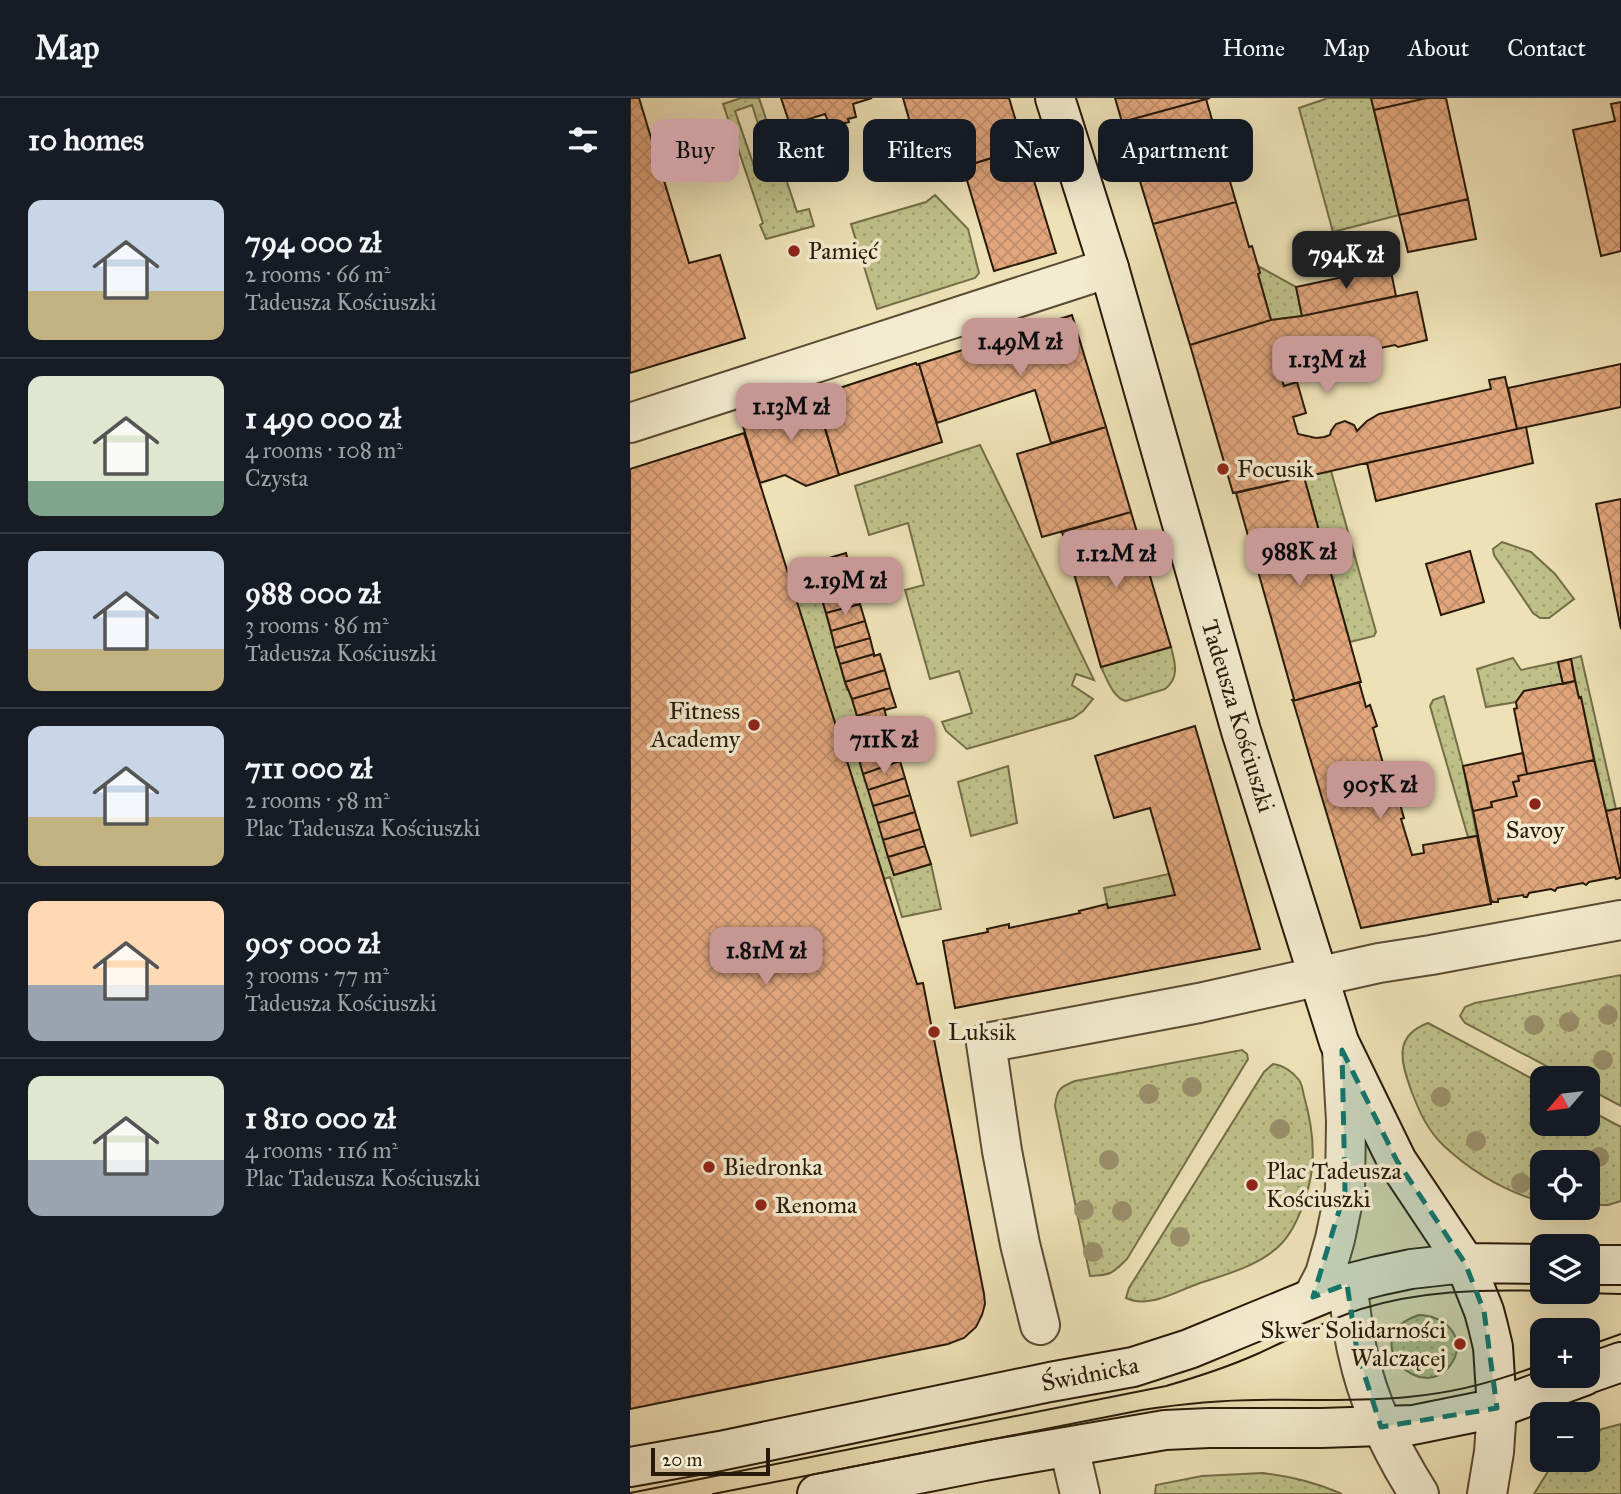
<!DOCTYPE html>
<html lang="en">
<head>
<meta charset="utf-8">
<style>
  :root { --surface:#171b24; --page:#242831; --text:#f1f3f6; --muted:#9ea1a6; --line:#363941; --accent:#c59692 }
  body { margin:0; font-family:"IM FELL Great Primer",serif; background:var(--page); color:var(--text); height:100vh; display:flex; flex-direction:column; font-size:26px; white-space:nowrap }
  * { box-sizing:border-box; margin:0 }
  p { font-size:23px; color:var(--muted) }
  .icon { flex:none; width:38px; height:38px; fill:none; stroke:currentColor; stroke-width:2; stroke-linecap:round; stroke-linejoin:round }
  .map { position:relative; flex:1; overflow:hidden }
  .sheet { display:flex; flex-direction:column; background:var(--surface); width:630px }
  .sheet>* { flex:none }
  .top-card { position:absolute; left:21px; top:21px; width:665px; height:63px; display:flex; gap:14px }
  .needle { width:46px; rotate:242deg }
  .tools { position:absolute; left:900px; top:968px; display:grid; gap:14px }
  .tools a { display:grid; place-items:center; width:70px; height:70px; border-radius:14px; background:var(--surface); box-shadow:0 7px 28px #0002; font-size:35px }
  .scale { position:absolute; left:21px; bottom:18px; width:119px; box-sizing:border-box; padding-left:7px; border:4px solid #281a09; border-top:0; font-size:19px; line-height:24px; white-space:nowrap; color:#281a09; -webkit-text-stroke:5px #f4ecd0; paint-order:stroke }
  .price { position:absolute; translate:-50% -60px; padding:0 16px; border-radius:14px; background:var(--accent); color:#111; font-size:23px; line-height:46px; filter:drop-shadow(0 2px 4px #0008) }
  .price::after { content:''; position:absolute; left:50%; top:42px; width:21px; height:16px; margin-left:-10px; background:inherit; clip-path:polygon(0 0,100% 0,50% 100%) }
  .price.selected { background:#222; color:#fff }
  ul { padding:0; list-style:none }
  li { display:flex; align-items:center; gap:21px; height:175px; padding:0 28px }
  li+li { border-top:2px solid var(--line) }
  li span { display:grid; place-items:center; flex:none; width:196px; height:140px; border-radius:14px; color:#555 }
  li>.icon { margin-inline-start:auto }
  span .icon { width:84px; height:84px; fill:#fffc; stroke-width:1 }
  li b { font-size:30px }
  h2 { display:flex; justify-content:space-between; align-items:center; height:84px; padding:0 28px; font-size:30px }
  .pill { padding:0 24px; border-radius:14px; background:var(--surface); box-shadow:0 7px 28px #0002; font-size:24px; line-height:63px }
  .pill.selected { background:var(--accent); color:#111 }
  header { display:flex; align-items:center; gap:42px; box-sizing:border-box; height:98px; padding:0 35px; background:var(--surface); border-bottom:2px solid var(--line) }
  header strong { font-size:33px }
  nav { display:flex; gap:38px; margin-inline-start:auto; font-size:24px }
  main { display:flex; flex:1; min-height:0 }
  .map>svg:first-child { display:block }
</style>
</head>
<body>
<header>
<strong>Map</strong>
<nav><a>Home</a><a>Map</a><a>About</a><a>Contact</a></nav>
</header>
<main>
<section class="sheet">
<h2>10 homes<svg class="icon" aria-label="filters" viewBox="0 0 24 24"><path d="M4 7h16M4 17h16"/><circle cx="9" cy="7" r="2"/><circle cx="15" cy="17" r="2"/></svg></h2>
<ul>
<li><span style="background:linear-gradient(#c9d6e8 65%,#c2b280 0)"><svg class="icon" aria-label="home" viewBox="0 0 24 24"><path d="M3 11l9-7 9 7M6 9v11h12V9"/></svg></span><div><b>794 000 zł</b><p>2 rooms · 66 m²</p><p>Tadeusza Kościuszki</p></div></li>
<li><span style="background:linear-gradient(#dfe7d0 75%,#7fa58c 0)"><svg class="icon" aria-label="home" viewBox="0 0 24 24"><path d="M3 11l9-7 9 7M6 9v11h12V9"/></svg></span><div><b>1 490 000 zł</b><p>4 rooms · 108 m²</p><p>Czysta</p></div></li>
<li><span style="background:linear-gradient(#c9d6e8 70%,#c2b280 0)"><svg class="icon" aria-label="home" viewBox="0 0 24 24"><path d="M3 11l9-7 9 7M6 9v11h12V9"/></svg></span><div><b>988 000 zł</b><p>3 rooms · 86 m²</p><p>Tadeusza Kościuszki</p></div></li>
<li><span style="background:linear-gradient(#c9d6e8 65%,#c2b280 0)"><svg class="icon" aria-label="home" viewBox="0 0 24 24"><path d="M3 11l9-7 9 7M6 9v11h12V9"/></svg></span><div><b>711 000 zł</b><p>2 rooms · 58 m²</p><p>Plac Tadeusza Kościuszki</p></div></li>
<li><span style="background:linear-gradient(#ffd9b3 60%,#9aa5b1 0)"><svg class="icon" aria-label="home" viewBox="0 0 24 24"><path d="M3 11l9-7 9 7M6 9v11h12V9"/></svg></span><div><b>905 000 zł</b><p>3 rooms · 77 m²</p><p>Tadeusza Kościuszki</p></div></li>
<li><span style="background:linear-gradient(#dfe7d0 60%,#9aa5b1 0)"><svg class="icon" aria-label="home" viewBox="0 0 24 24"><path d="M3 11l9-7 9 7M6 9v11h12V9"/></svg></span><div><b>1 810 000 zł</b><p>4 rooms · 116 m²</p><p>Plac Tadeusza Kościuszki</p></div></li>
</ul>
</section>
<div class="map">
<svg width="991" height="1396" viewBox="0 0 991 1396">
  <defs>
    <pattern id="grass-dots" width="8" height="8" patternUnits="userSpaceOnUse" patternTransform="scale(1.75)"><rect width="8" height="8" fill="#bfc189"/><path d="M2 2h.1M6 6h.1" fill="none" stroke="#a4a575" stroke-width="1.8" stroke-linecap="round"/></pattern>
    <pattern id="building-cross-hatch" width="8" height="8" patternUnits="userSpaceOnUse" patternTransform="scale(1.75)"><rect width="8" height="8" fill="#e1a67c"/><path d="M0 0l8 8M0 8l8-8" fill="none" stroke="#c18e6a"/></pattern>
  </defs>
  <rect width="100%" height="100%" fill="#eee1b6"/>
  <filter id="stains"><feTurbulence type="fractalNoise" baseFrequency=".00286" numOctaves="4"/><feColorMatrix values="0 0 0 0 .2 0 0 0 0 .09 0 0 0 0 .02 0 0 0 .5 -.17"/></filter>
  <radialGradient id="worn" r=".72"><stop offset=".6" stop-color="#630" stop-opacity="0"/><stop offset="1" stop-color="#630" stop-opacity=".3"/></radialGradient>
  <path fill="url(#grass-dots)" stroke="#746e49" stroke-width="2" fill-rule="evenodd" d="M 111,0 L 129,0 L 167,114 L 179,111 L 184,128 L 136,141 L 130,127 L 133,125 L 93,6 ZM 122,7 L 141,66 L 125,71 L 105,13 Z
    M 698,0 L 741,0 L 769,117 L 703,134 L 669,10 Z
    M 305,97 L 338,131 L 349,175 L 345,180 L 247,211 L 221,126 L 296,104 Z
    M 628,168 L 666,189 L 672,218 L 641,222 L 628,176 L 630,175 Z
    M 350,347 L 464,582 L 446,576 L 442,587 L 463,601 L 453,613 L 443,620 L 337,651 L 316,633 L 312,624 L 342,615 L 329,573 L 300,581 L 275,492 L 294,487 L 278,425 L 239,437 L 225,388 Z
    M 701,373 L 746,534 L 744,538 L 720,544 L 674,379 Z
    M 872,444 L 901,454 L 925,476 L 944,501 L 919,520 L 910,520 L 903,515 L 864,457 L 863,451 Z
    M 182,465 L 217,592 L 219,592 L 228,621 L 219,624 L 264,777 L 301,766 L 311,811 L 272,819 L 260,779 L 254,781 L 157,474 Z
    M 541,549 C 545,564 550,580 535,591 L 496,603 C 483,600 477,581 471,569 Z
    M 951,558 L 986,711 L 976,713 L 951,600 L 949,600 L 941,561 Z
    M 883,560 L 891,572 L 928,564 L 933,586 L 894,593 L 886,604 L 856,609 L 847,571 Z
    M 814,598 L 833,668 L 847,738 L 838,739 L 800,608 L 803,602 Z
    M 378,668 L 387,725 L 341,738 L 328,684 Z
    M 539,776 L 545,797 L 478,810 L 474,790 Z
    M 991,877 L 991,1008 L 957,990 L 957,980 L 939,980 L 835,925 L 830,918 L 835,909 L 845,905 Z
    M 798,925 L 912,986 L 912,1026 L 957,1026 L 957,1011 L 991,1029 L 991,1103 L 978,1107 L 957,1107 L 957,1064 L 912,1064 L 912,1104 C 874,1093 842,1074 814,1048 C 797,1032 789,1013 781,992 C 771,964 763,938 798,925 Z
    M 612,952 L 617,956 L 618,961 L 497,1161 C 482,1176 481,1177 460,1178 L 425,1008 C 427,991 430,989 445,983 Z
    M 643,966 C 653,967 663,974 669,982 C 672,986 673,993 674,998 C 682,1026 686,1059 679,1087 C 674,1106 666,1130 652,1145 C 630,1169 592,1177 562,1188 C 542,1196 517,1210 496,1200 L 499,1190 L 634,974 Z
    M 789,1217 C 813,1217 837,1238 823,1263 C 793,1313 723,1238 789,1217 Z
    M 991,1326 L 991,1396 L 904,1396 L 925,1362 L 957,1362 L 957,1339 L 972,1331 Z
    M 633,1375 C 662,1379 685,1384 712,1396 L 525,1396 L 526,1387 L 572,1378 Z"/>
  <path fill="url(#building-cross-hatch)" stroke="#281a09" stroke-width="2" d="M 0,0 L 9,0 L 59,165 L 90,157 L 115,240 L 0,275 Z
    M 151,0 L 242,0 L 223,6 L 226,19 L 218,21 L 219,24 L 205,28 L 203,26 L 200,27 L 195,16 L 160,27 Z
    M 273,0 L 379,0 L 394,50 L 306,77 L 294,35 L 286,37 L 283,35 Z
    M 485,0 L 580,0 L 492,24 Z
    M 741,0 L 797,0 L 744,12 Z
    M 797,0 L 816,0 L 838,101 L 769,117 L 744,12 Z
    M 576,1 L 606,104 L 523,126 L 492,24 Z
    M 991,4 L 991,153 L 971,158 L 943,32 L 985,23 L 981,6 Z
    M 394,50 L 426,155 L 364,173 L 333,69 Z
    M 838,101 L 846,141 L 778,154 L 769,117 Z
    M 606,104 L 619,149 L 622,148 L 630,175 L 628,176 L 641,222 L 560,247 L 523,126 Z
    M 760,169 L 766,198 L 672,218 L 666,189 Z
    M 787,194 L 797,242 L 768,249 L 765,247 L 750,250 L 751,252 L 690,266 L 687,264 L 686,257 L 658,263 L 655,260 L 646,262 L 654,288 L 667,284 L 676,315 L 663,319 L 668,336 L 686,340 L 694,339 L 700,337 L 701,333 L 706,326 L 715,323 L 724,327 L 727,333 L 737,323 L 749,316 L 861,291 L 859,282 L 875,279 L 887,331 L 603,395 L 560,247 L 641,222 L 672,218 Z
    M 442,217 L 476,329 L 421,345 L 405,292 L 307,325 L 289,266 Z
    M 286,265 L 287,267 L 289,266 L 312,344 L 209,377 L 185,298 Z
    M 991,266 L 991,309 L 887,331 L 878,290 Z
    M 185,296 L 209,377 L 176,388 L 155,377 L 130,385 L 112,325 L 110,322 L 111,319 L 114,321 L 133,315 L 136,312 L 139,312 L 183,298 Z
    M 476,329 L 501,414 L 412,439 L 387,356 Z
    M 896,329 L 903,365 L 746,403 L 737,365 Z
    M 114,335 L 287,886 L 293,885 L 354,1196 L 355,1206 L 352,1217 L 346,1229 L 334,1240 L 318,1246 L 0,1311 L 0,371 Z
    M 674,379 L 731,584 L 663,603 L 662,602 L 664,601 L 606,395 Z
    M 991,401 L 991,531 L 966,406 Z
    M 501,414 L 541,549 L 471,569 L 432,434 Z
    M 840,453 L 854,504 L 811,517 L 796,466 Z
    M 216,455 L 220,471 L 187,481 L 182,465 Z
    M 220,471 L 225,489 L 191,498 L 187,481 Z
    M 225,489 L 230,506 L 196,515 L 191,498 Z
    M 230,506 L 235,523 L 201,533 L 196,515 Z
    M 235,523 L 240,540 L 205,550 L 201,533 Z
    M 240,540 L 244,556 L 210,566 L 205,550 Z
    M 244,556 L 244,558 L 250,556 L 255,572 L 215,584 L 210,566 Z
    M 941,561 L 945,583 L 933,586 L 928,564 Z
    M 255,572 L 260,590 L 222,601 L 215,584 Z
    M 945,583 L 949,600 L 951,599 L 964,662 L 897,676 L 884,611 L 887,610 L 886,604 L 894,593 Z
    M 729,584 L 736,609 L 740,607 L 747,628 L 743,630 L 763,701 L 768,699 L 774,720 L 771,721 L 782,757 L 794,755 L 793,747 L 847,738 L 861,806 L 731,830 L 663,603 Z
    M 260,590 L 266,609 L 255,612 L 254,610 L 227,618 L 222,601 Z
    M 254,610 L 259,629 L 223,640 L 218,624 L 228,621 L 227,618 Z
    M 565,628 L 630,851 L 325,910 L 313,843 L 358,834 L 357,831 L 379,826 L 379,830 L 450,815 L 449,813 L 477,806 L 478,810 L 545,797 L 520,710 L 484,720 L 465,658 Z
    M 259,629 L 265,646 L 228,658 L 223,640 Z
    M 265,646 L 270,663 L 233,676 L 228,658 Z
    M 893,655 L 897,676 L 888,678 L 889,683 L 883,684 L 887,698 L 861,704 L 862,709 L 843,713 L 833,668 Z
    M 964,662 L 991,778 L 990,780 L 986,781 L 985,779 L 959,784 L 956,787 L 953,785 L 927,790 L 925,793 L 921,791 L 899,795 L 897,799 L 894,799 L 893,797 L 868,801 L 868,804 L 863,804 L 861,802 L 843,713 L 862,709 L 861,704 L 887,698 L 883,684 L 889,683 L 888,678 Z
    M 270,663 L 275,680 L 238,692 L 233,676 Z
    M 275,680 L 280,697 L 243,708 L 238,692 Z
    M 280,697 L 285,714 L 248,725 L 243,708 Z
    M 991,710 L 991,778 L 976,713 Z
    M 285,714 L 290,731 L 253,742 L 248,725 Z
    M 290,731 L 295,748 L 258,759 L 253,742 Z
    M 295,748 L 301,766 L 264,777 L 258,759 Z"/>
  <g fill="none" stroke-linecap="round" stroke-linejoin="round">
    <defs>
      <path id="street" d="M 0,325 L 479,170
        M 717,1186 C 721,1209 722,1233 728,1256 C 739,1307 761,1352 789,1396
        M 683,1199 L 695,1176 L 705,1141 L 715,1093 L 716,1023 L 712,952
        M 410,1227 L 390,1146 L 372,1053 L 356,945 L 569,905 L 749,865 L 801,857 L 991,822
        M 439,1349 L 450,1396
        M 857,1396 L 864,1354 L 867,1310"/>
      <path id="secondary" d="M 425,0 L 479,170 L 611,633 L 709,944 L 767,1063 L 835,1165 L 854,1213 L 858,1228 L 863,1249 L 867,1310
        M 957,1167 L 991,1167
        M 957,1276 L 991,1264
        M 0,1369 L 90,1353 L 420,1284 L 503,1269 L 559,1251 L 717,1186 L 748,1178 L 781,1171 L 835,1165 L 912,1166
        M 187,1396 L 354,1363 L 535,1332 L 579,1330 L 691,1330 L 783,1327 L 867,1310 L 954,1278"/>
    </defs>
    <use href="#street" stroke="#5a4c34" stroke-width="42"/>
    <use href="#secondary" stroke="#281a09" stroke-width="42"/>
    <use href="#street" stroke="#f4ecd0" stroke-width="38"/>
    <use href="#secondary" stroke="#f4ecd0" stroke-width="38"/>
    <path stroke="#281a09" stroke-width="2" d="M 914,1194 L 991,1196
      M 957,1248 L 991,1236
      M 0,1395 L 536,1288 C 567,1279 598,1269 627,1256 C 662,1240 695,1223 731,1211 C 789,1193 851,1191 912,1193
      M 83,1396 L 512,1312 C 551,1306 589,1302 629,1302 C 678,1301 728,1304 778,1299 C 824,1295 869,1283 912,1266"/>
  </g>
  <g fill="#9a8f6c">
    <circle cx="978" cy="917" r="10"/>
    <circle cx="939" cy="924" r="10"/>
    <circle cx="904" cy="927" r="10"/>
    <circle cx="973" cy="962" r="10"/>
    <circle cx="562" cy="989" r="10"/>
    <circle cx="519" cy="996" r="10"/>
    <circle cx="811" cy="999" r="10"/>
    <circle cx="650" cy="1031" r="10"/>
    <circle cx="846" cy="1043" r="10"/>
    <circle cx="969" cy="1059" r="10"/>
    <circle cx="479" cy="1062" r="10"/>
    <circle cx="891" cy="1085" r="10"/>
    <circle cx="454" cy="1112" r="10"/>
    <circle cx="492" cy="1113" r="10"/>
    <circle cx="550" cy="1139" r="10"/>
    <circle cx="463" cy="1154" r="10"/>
  </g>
  <path fill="#0f766e" fill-opacity="0.2" stroke="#0f766e" stroke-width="5" stroke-dasharray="14 9" stroke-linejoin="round" d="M 712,952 L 767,1063 L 835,1165 L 854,1213 L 867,1310 L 751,1329 L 727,1253 L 717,1186 L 683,1199 L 715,1093 Z"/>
  <g fill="#8f2418" stroke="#f4ecd0" stroke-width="2.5">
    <circle cx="164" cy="153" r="7"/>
    <circle cx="593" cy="371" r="7"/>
    <circle cx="124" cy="627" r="7"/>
    <circle cx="905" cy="706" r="7"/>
    <circle cx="304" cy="934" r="7"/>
    <circle cx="79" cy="1069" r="7"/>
    <circle cx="622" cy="1087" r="7"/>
    <circle cx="131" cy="1107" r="7"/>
    <circle cx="830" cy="1246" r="7"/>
  </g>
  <g text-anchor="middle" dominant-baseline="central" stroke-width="7" stroke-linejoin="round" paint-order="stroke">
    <g font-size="24" fill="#281a09" stroke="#f4ecd0" text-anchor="start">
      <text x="178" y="153">Pamięć</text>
      <text x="607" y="371">Focusik</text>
      <text x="110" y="613" text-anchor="end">Fitness<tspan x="110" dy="28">Academy</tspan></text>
      <text x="905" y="732" text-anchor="middle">Savoy</text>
      <text x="318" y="934">Luksik</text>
      <text x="93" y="1069">Biedronka</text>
      <text x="636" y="1073">Plac Tadeusza<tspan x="636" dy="28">Kościuszki</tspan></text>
      <text x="145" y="1107">Renoma</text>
      <text x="816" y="1232" text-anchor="end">Skwer Solidarności<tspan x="816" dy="28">Walczącej</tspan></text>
    </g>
    <g font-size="24" fill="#281a09" stroke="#f4ecd0">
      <text transform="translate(608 618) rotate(73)">Tadeusza Kościuszki</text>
      <text transform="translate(460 1276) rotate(-11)">Świdnicka</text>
    </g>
  </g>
  <rect width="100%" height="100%" filter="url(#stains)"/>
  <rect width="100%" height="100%" fill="url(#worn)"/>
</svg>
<div class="tools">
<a><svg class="needle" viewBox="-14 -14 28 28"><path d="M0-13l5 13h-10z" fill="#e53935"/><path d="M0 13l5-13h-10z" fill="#9ea1a6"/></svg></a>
<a><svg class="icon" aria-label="locate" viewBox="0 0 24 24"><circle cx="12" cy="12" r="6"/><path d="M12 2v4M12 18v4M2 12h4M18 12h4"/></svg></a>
<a><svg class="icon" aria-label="layers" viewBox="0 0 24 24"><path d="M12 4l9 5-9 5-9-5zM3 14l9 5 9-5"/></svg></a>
<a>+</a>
<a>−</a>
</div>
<div class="scale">20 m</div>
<b class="price selected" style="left:716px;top:193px">794K zł</b>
<b class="price" style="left:390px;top:280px">1.49M zł</b>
<b class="price" style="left:697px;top:298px">1.13M zł</b>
<b class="price" style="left:161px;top:345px">1.13M zł</b>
<b class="price" style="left:669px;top:490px">988K zł</b>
<b class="price" style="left:486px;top:492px">1.12M zł</b>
<b class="price" style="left:215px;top:519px">2.19M zł</b>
<b class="price" style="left:254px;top:678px">711K zł</b>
<b class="price" style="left:750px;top:723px">905K zł</b>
<b class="price" style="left:136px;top:889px">1.81M zł</b>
<div class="top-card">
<a class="pill selected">Buy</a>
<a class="pill">Rent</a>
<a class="pill">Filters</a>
<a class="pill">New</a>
<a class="pill">Apartment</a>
</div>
</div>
</main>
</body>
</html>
